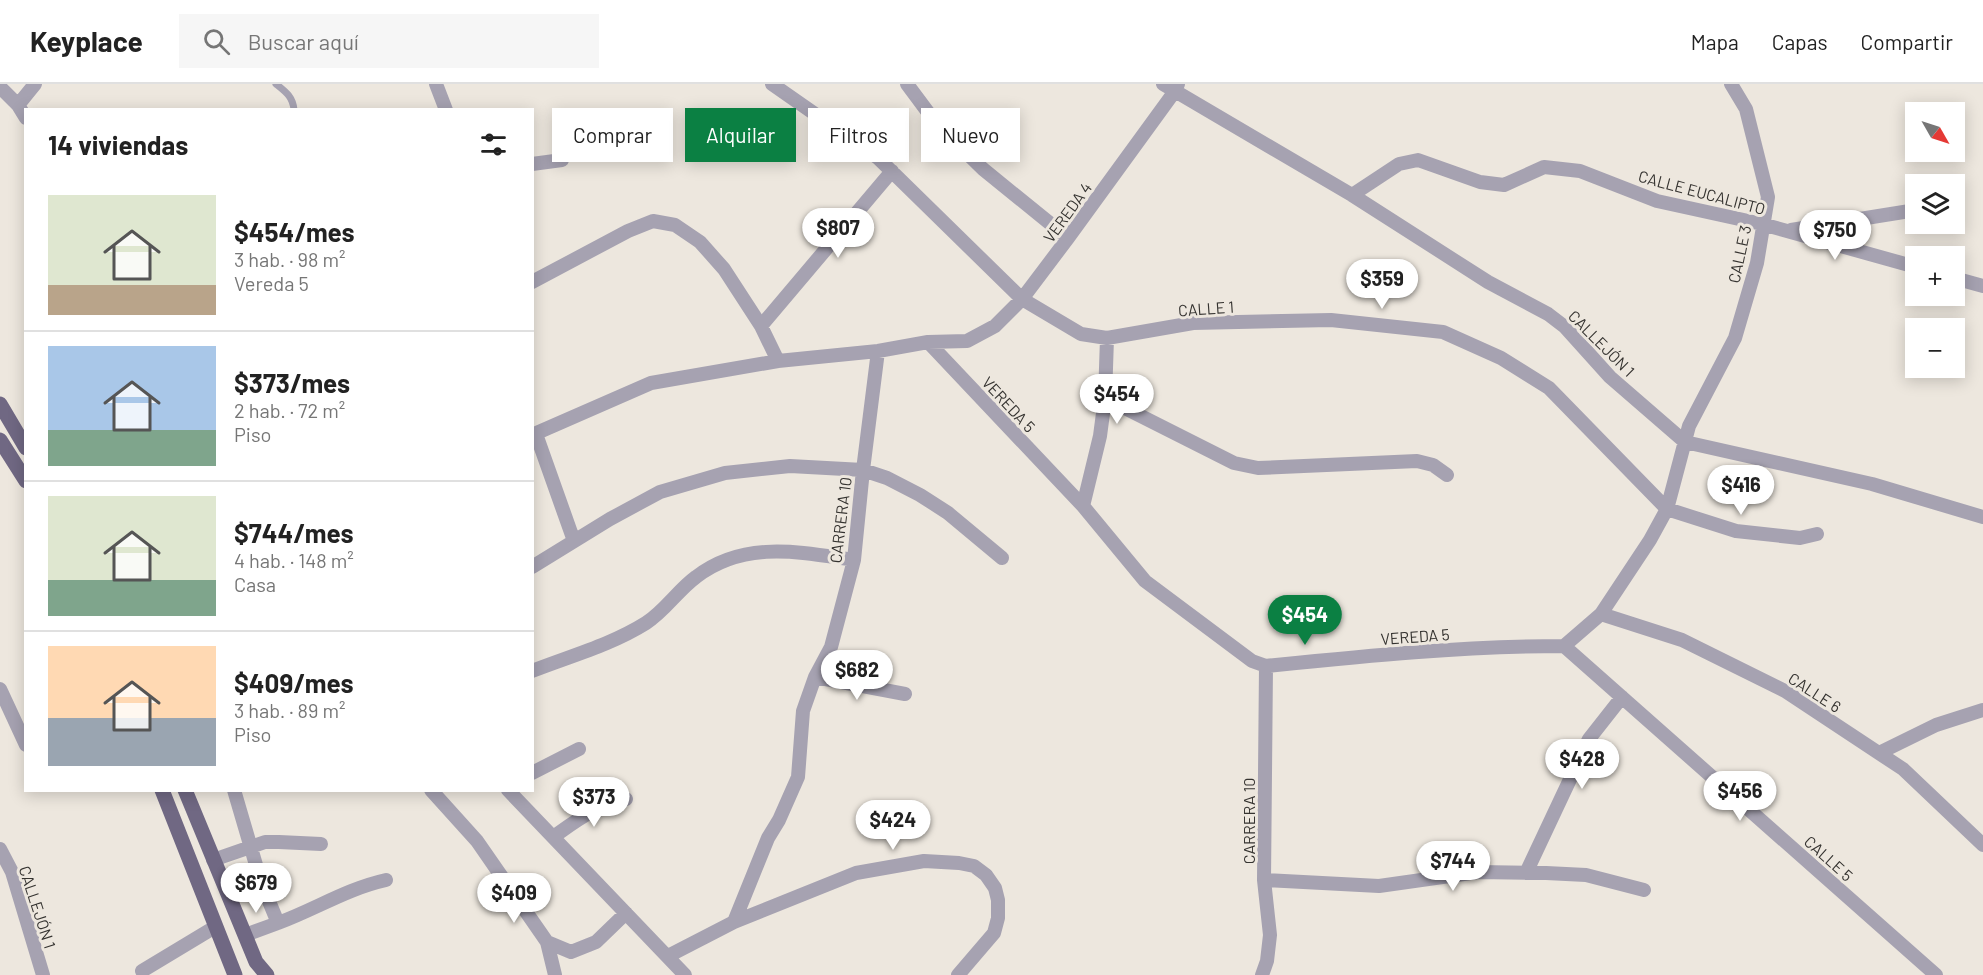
<!DOCTYPE html>
<html lang="es">
<head>
<meta charset="utf-8">
<style>
  :root { --surface:#fff; --page:#f6f6f6; --text:#222; --muted:#767676; --line:#e0e0e0; --accent:#0b8043 }
  body { margin:0; font-family:Barlow,sans-serif; background:var(--page); color:var(--text); height:100vh; display:flex; flex-direction:column; font-size:22px; white-space:nowrap }
  * { box-sizing:border-box; margin:0 }
  p { font-size:20px; color:var(--muted) }
  .icon { flex:none; width:33px; height:33px; fill:none; stroke:currentColor; stroke-width:2; stroke-linecap:round; stroke-linejoin:round }
  .map { position:relative; flex:1; overflow:hidden }
  .drawer { position:absolute; left:24px; top:24px; width:510px; height:684px; display:flex; flex-direction:column; background:var(--surface); border-radius:0px; box-shadow:0 3px 15px #0003 }
  .drawer>* { flex:none }
  .top-card { position:absolute; left:552px; top:24px; width:570px; height:54px; display:flex; gap:12px }
  .needle { width:39px; rotate:129deg }
  .tools { position:absolute; left:1905px; top:18px; display:grid; gap:12px }
  .tools a { display:grid; place-items:center; width:60px; height:60px; border-radius:0px; background:var(--surface); box-shadow:0 3px 15px #0003; font-size:30px }
  .price { position:absolute; translate:-50% -51px; padding:0 14px; border-radius:21px; background:#fff; color:#222; font-size:20px; line-height:39px; filter:drop-shadow(0 2px 3px #0008) }
  .price::after { content:''; position:absolute; left:50%; top:36px; width:18px; height:14px; margin-left:-9px; background:inherit; clip-path:polygon(0 0,100% 0,50% 100%) }
  .price.on { background:var(--accent); color:#fff }
  ul { padding:0; list-style:none }
  li { display:flex; align-items:center; gap:18px; height:150px; padding:0 24px }
  li+li { border-top:2px solid var(--line) }
  li span { display:grid; place-items:center; flex:none; width:168px; height:120px; border-radius:0px; color:#555 }
  li>.icon { margin-inline-start:auto }
  span .icon { width:72px; height:72px; fill:#fffc; stroke-width:1 }
  li b { font-size:26px }
  h2 { display:flex; justify-content:space-between; align-items:center; height:72px; padding:0 24px; font-size:26px }
  .pill { padding:0 21px; border-radius:0px; background:var(--surface); box-shadow:0 3px 15px #0003; font-size:21px; line-height:54px }
  .pill.on { background:var(--accent); color:#fff }
  header { display:flex; align-items:center; gap:36px; box-sizing:border-box; height:84px; padding:0 30px; background:var(--surface); border-bottom:2px solid var(--line) }
  header strong { font-size:28px }
  nav { display:flex; gap:33px; margin-inline-start:auto; font-size:21px }
  .search { width:420px; height:54px; background:var(--page); display:flex; align-items:center; gap:15px; box-sizing:border-box; padding:0 21px; border-radius:0px; color:var(--muted); font-size:22px }
  .map>svg:first-child { display:block }
</style>
</head>
<body>
<header>
<strong>Keyplace</strong>
<div class="search"><svg class="icon" aria-label="search" viewBox="0 0 24 24"><circle cx="10" cy="10" r="6"/><path d="M15 15l6 6"/></svg>Buscar aquí</div>
<nav><a>Mapa</a><a>Capas</a><a>Compartir</a></nav>
</header>
<div class="map">
<svg width="1983" height="891" viewBox="0 0 1983 891">
  <rect width="100%" height="100%" fill="#ede7de"/>
  <g fill="none" stroke-linecap="round" stroke-linejoin="round">
    <path stroke="#a6a2b1" stroke-width="7" d="M 276,0 C 286,8 293,13 294,26"/>
    <path stroke="#a6a2b1" stroke-width="14" d="M 436,0 L 446,26
      M 772,0 L 878,74 L 1022,215 L 1081,250 L 1107,254 L 1193,239 L 1331,236 L 1443,248 L 1501,274 L 1549,304 L 1667,425 L 1736,447 L 1800,454 L 1817,450
      M 907,0 L 936,39 L 983,85 L 1068,154
      M 1163,0 L 1352,111 L 1488,198 L 1548,230 L 1565,243 L 1610,293 L 1685,358 L 1872,400 L 1983,433
      M 0,3 L 18,21 L 26,34
      M 18,21 L 35,0
      M 532,80 L 562,76
      M 1352,111 L 1399,80 L 1418,76 L 1480,98 L 1504,101 L 1544,83 L 1580,87 L 1657,117 L 1762,140 L 1916,183
      M 1791,146 L 1916,126
      M 1954,194 L 1983,202
      M 532,198 L 628,147 L 653,137 L 675,141 L 700,158 L 724,185 L 761,242 L 778,277
      M 761,242 L 892,87
      M 928,258 L 1083,422 L 1145,497 L 1252,577 L 1266,582 C 1365,572 1464,562 1564,562 L 1601,530 L 1650,456 L 1667,425 L 1689,342 L 1735,254 L 1757,179 L 1768,113 L 1746,25 L 1731,0
      M 1105,314 L 1234,379 L 1258,384 L 1417,377 L 1433,381 L 1447,391
      M 536,350 L 574,457
      M 532,351 L 651,299 L 778,277 L 878,267 L 928,258 L 967,257 L 995,242 L 1022,215 L 1068,154 L 1175,7 L 1178,0
      M 1083,422 L 1100,352 L 1105,314 L 1107,254
      M 532,483 L 610,435 L 660,408 L 725,389 L 790,382 L 863,386 L 887,394 L 920,411 L 948,429 L 1002,474
      M 1601,530 L 1682,556 L 1785,607 L 1903,685 L 1983,761
      M 1564,562 L 1936,891
      M 532,587 C 570,572 611,561 646,539 C 665,527 678,506 696,493 C 744,456 799,468 854,476
      M 815,593 L 905,610
      M 0,605 L 26,661
      M 1879,669 L 1936,641 L 1983,626
      M 532,689 L 579,665
      M 234,706 L 261,798 L 278,839 C 316,825 346,805 386,796
      M 431,706 L 477,757 L 547,858 L 571,868 L 596,858 L 626,829
      M 508,706 L 685,891
      M 553,753 C 576,737 598,720 626,715
      M 0,765 L 12,788 L 43,891
      M 213,776 L 265,758 L 279,758 L 321,760
      M 1526,789 L 1589,655 L 1622,613
      M 1264,796 L 1379,802 L 1478,788 L 1546,789 L 1586,791 L 1644,806
      M 734,838 L 768,754 L 779,736 L 798,693 L 803,627 L 815,593 L 831,563 L 854,476 L 863,386 L 878,267
      M 245,851 L 278,839
      M 547,858 L 555,891
      M 668,872 L 734,838 L 856,789 L 924,777 L 959,779 L 974,782 L 986,791 L 995,804 L 998,816 L 998,834 L 994,849 L 958,891
      M 142,887 L 215,843
      M 1262,891 L 1267,877 L 1270,851 L 1264,796 L 1266,582"/>
    <path stroke="#706883" stroke-width="15" d="M 0,320 L 26,364
      M 0,356 L 26,397
      M 162,706 L 235,891
      M 185,706 L 256,878 L 267,891"/>
  </g>
  <g text-anchor="middle" dominant-baseline="central" stroke-width="6" stroke-linejoin="round" paint-order="stroke">
    <g font-size="16" fill="#353330" stroke="#ede7de">
      <text transform="translate(1702 108) rotate(15)">CALLE EUCALIPTO</text>
      <text transform="translate(1067 128) rotate(-54)">VEREDA 4</text>
      <text transform="translate(1739 170) rotate(-78)">CALLE 3</text>
      <text transform="translate(1206 224) rotate(-4)">CALLE 1</text>
      <text transform="translate(1602 259) rotate(45)">CALLEJÓN 1</text>
      <text transform="translate(1009 320) rotate(47)">VEREDA 5</text>
      <text transform="translate(840 436) rotate(-83)">CARRERA 10</text>
      <text transform="translate(1415 552) rotate(-4)">VEREDA 5</text>
      <text transform="translate(1815 608) rotate(33)">CALLE 6</text>
      <text transform="translate(1248 737) rotate(-90)">CARRERA 10</text>
      <text transform="translate(1829 774) rotate(42)">CALLE 5</text>
      <text transform="translate(38 823) rotate(72)">CALLEJÓN 1</text>
    </g>
  </g>
</svg>
<div class="tools">
<a><svg class="needle" viewBox="-14 -14 28 28"><path d="M0-13l5 13h-10z" fill="#e53935"/><path d="M0 13l5-13h-10z" fill="#767676"/></svg></a>
<a><svg class="icon" aria-label="layers" viewBox="0 0 24 24"><path d="M12 4l9 5-9 5-9-5zM3 14l9 5 9-5"/></svg></a>
<a>+</a>
<a>−</a>
</div>
<b class="price" style="left:838px;top:175px">$807</b>
<b class="price" style="left:1835px;top:177px">$750</b>
<b class="price" style="left:1382px;top:226px">$359</b>
<b class="price" style="left:1117px;top:341px">$454</b>
<b class="price" style="left:1741px;top:432px">$416</b>
<b class="price on" style="left:1305px;top:562px">$454</b>
<b class="price" style="left:857px;top:617px">$682</b>
<b class="price" style="left:1582px;top:706px">$428</b>
<b class="price" style="left:1740px;top:738px">$456</b>
<b class="price" style="left:594px;top:744px">$373</b>
<b class="price" style="left:893px;top:767px">$424</b>
<b class="price" style="left:1453px;top:808px">$744</b>
<b class="price" style="left:256px;top:830px">$679</b>
<b class="price" style="left:514px;top:840px">$409</b>
<div class="top-card">
<a class="pill">Comprar</a>
<a class="pill on">Alquilar</a>
<a class="pill">Filtros</a>
<a class="pill">Nuevo</a>
</div>
<section class="drawer">
<h2>14 viviendas<svg class="icon" aria-label="filters" viewBox="0 0 24 24"><path d="M4 7h16M4 17h16"/><circle cx="9" cy="7" r="2"/><circle cx="15" cy="17" r="2"/></svg></h2>
<ul>
<li><span style="background:linear-gradient(#dfe7d0 75%,#b9a48a 0)"><svg class="icon" aria-label="home" viewBox="0 0 24 24"><path d="M3 11l9-7 9 7M6 9v11h12V9"/></svg></span><div><b>$454/mes</b><p>3 hab. · 98 m²</p><p>Vereda 5</p></div></li>
<li><span style="background:linear-gradient(#a9c7e8 70%,#7fa58c 0)"><svg class="icon" aria-label="home" viewBox="0 0 24 24"><path d="M3 11l9-7 9 7M6 9v11h12V9"/></svg></span><div><b>$373/mes</b><p>2 hab. · 72 m²</p><p>Piso</p></div></li>
<li><span style="background:linear-gradient(#dfe7d0 70%,#7fa58c 0)"><svg class="icon" aria-label="home" viewBox="0 0 24 24"><path d="M3 11l9-7 9 7M6 9v11h12V9"/></svg></span><div><b>$744/mes</b><p>4 hab. · 148 m²</p><p>Casa</p></div></li>
<li><span style="background:linear-gradient(#ffd9b3 60%,#9aa5b1 0)"><svg class="icon" aria-label="home" viewBox="0 0 24 24"><path d="M3 11l9-7 9 7M6 9v11h12V9"/></svg></span><div><b>$409/mes</b><p>3 hab. · 89 m²</p><p>Piso</p></div></li>
</ul>
</section>
</div>
</body>
</html>
